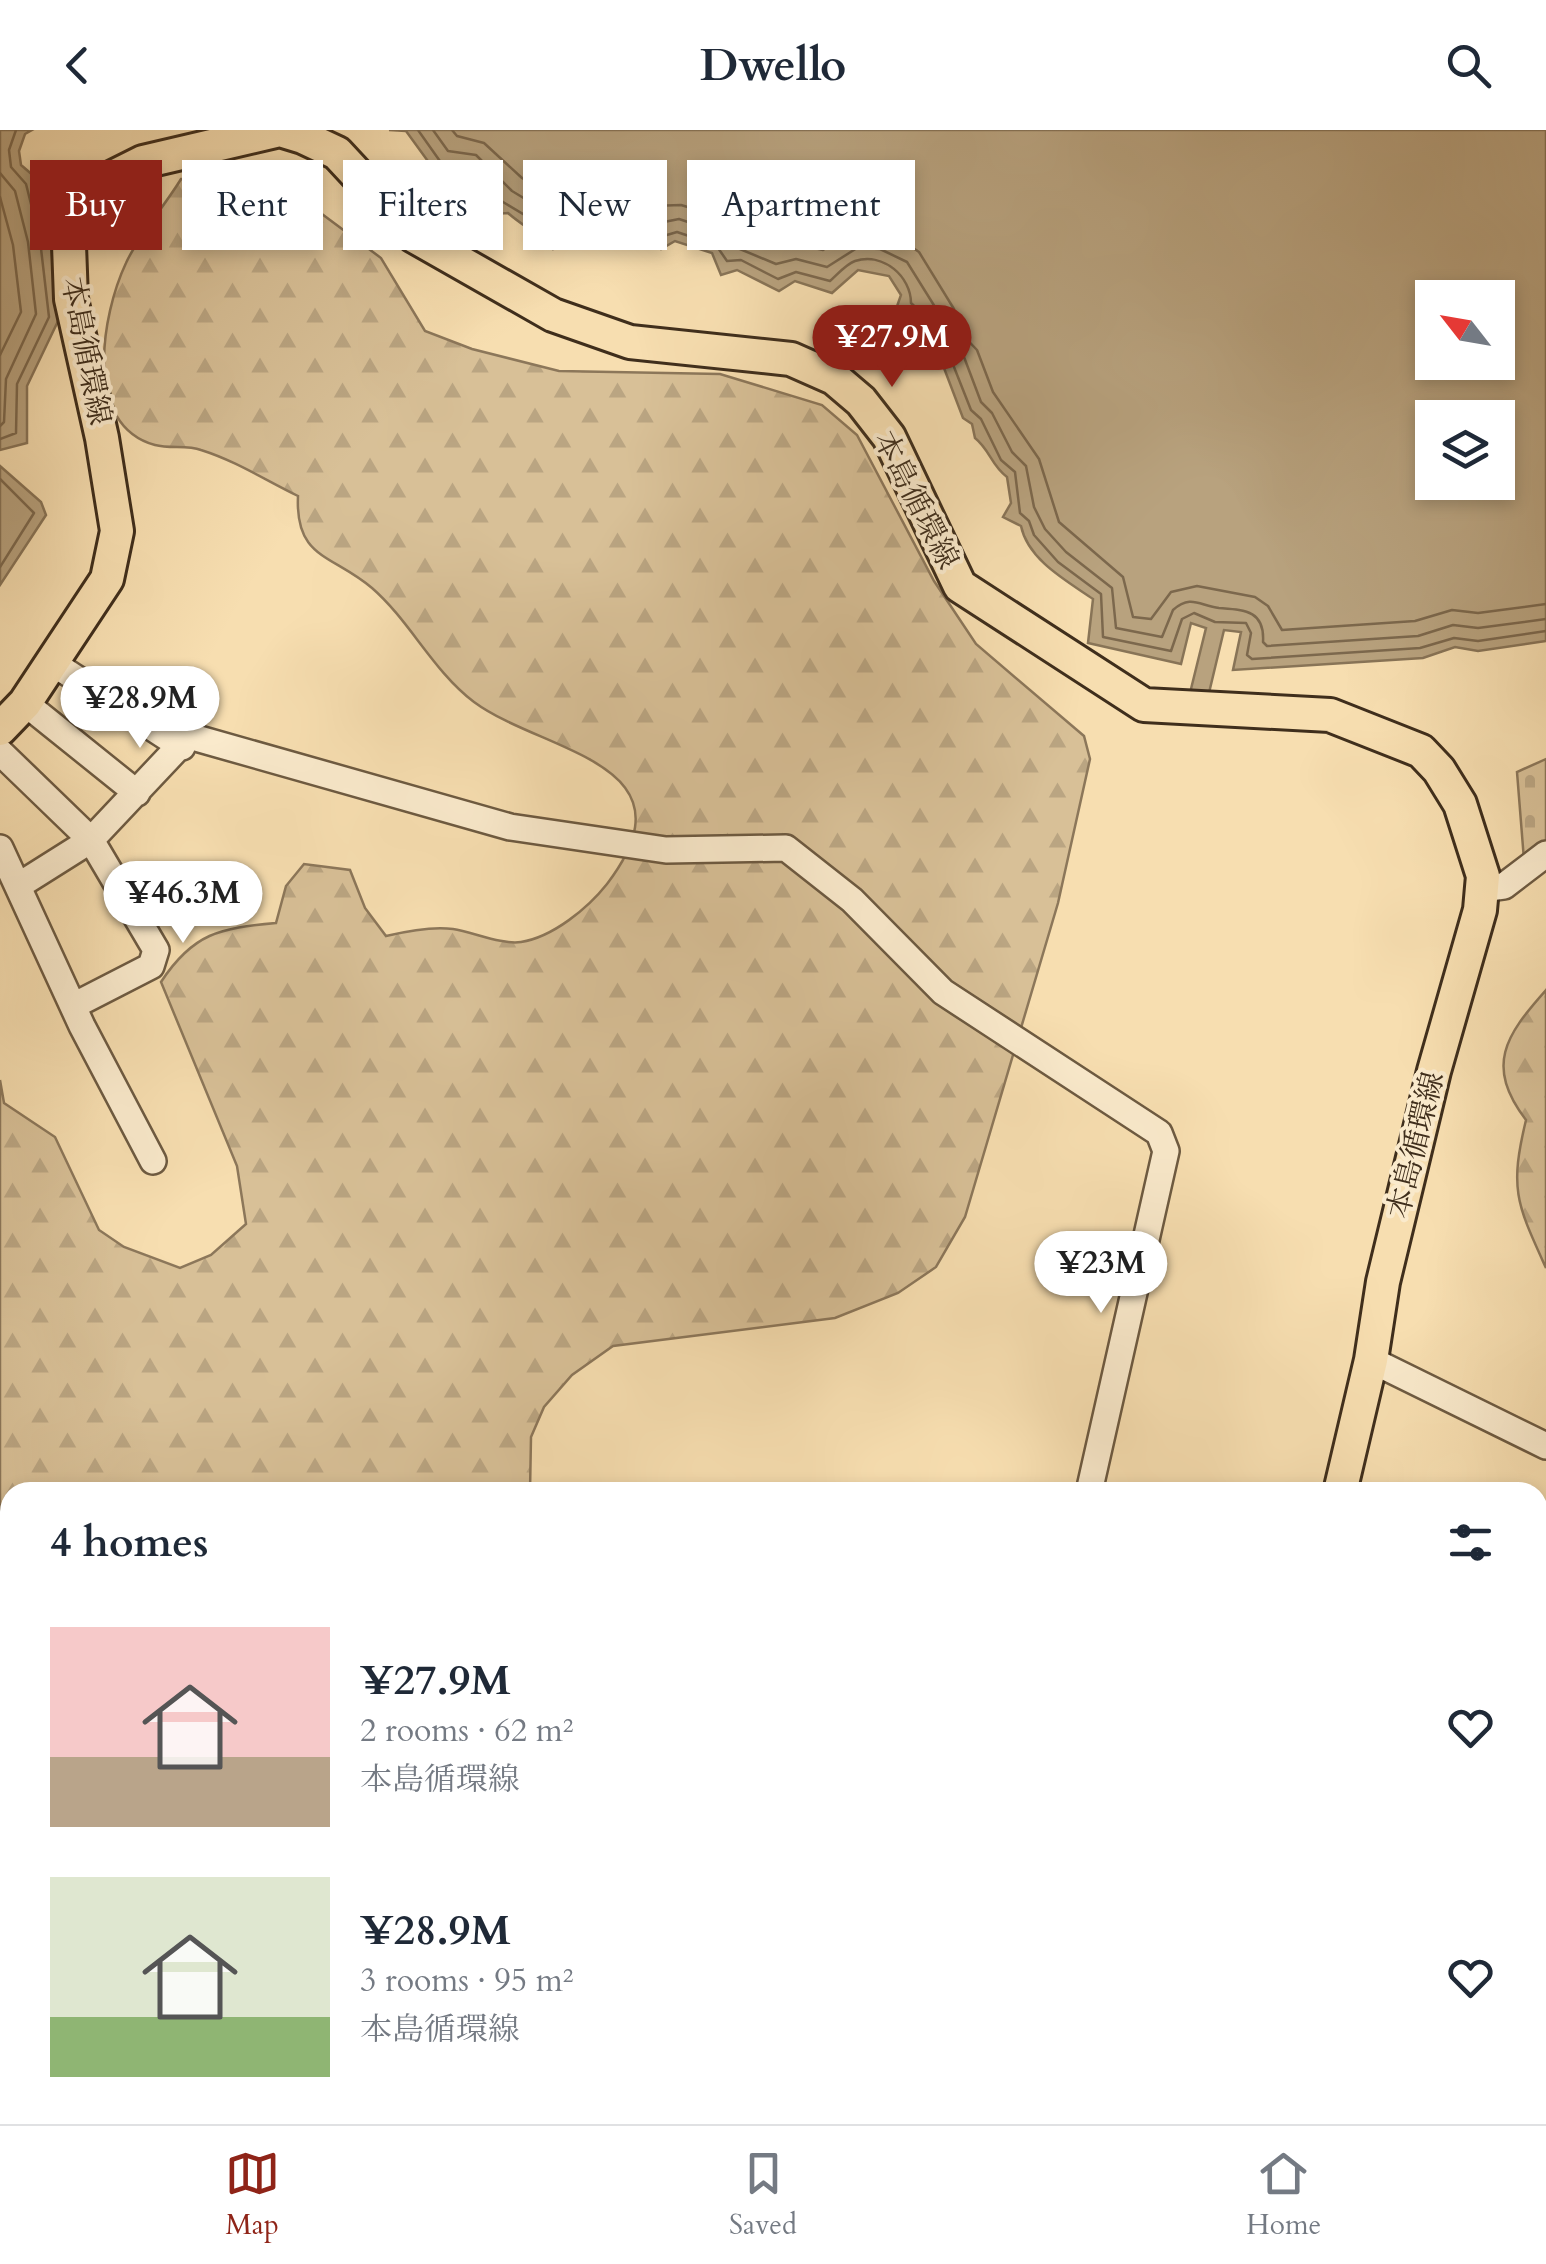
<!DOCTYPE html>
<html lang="en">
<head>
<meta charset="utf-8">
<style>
  :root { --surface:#fff; --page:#f2f2f3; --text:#1f2937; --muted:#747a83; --line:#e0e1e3; --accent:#8f2418 }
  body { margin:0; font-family:Cardo,"Noto Serif JP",serif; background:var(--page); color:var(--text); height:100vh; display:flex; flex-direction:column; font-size:38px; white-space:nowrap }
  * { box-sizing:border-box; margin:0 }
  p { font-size:32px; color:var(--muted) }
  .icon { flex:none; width:55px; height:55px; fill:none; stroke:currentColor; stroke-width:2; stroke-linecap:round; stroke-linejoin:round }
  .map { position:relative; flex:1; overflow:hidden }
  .sheet { position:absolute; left:0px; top:1352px; width:1548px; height:642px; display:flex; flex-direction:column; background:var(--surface); border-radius:30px 30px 0 0; box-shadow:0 5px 15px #0003 }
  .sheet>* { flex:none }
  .hud { position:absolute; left:30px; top:30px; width:1000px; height:90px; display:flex; gap:20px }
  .needle { width:65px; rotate:301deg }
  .controls { position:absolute; left:1415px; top:150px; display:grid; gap:20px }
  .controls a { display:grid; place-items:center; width:100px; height:100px; border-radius:0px; background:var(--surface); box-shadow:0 5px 15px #0003; font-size:50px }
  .price { position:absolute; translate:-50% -85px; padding:0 22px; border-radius:35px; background:#fff; color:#222; font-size:32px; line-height:65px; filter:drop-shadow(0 2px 5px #0008) }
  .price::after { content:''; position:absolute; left:50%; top:60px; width:30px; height:22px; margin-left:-15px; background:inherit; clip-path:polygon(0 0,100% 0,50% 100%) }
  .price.selected { background:var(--accent); color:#fff }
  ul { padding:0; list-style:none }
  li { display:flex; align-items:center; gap:30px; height:250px; padding:0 50px }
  li span { display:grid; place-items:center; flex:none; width:280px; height:200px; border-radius:0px; color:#555 }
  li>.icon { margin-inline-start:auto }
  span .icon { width:120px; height:120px; fill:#fffc; stroke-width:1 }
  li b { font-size:42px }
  h2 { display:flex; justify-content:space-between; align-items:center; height:120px; padding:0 50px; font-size:42px }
  .tag { padding:0 35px; border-radius:0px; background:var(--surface); box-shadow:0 5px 15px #0003; font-size:35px; line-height:90px }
  .tag.selected { background:var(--accent); color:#fff }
  header { display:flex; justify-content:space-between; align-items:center; height:130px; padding:0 50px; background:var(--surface); font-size:45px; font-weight:800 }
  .tab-bar { display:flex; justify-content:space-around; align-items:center; height:140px; border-top:2px solid var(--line); background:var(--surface); font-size:28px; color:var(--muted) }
  .tab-bar a { display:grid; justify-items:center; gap:5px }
  .tab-bar .selected { color:var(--accent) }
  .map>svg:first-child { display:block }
</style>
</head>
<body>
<header><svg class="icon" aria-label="back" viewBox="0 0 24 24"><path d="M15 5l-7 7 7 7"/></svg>Dwello<svg class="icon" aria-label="search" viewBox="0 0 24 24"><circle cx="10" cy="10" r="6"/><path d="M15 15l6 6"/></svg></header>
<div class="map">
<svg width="1546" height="1994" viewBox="0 0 1546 1994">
  <defs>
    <pattern id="forest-firs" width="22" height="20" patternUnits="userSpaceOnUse" patternTransform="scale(2.5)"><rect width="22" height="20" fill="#d8c097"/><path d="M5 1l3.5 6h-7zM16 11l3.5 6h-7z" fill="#baa582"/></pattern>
    <pattern id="cemetery-stones" width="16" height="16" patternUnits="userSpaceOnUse" patternTransform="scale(2.5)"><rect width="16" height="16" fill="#d8c097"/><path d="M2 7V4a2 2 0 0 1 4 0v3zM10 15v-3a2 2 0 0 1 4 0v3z" fill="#baa582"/></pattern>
  </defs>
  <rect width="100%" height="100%" fill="#f7deb0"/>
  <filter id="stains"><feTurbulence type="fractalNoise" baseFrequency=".002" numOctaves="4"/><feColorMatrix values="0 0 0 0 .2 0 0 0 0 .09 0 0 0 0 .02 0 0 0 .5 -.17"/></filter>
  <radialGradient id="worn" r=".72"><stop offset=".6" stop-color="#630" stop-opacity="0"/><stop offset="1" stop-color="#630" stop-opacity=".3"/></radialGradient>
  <path fill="url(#forest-firs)" stroke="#8c775a" stroke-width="2.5" d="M 181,49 L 287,58 L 381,128 L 425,201 L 472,219 L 559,241 L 720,244 L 822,275 L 857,305 L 934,451 L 976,514 L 1084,606 L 1090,629 L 1058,773 L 965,1087 L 936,1137 L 898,1163 L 835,1188 L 613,1216 L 572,1245 L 544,1277 L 531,1307 L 530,1362 L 10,1362 L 10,1985 L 775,1985 L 771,1994 L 0,1994 L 0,950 L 4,973 L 55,1007 L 99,1100 L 124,1117 L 180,1138 L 211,1125 L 246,1094 L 237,1036 L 161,852 C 193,803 220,798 276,793 L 286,756 L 304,734 L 350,740 L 365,778 L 386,806 C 407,801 432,796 453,799 C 473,802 502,815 521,812 C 553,807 588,778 607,754 C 700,632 543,623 474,572 C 433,541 410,491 372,458 C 332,424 295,429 298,366 C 265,350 236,331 201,320 C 187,315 170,319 155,315 C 82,295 102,184 126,133 C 137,108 166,74 181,49 Z
    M 1546,860 L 1546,1138 C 1517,1074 1509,1060 1526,990 C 1485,936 1505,906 1546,860 Z"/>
  <path fill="url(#cemetery-stones)" stroke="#8c775a" stroke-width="2.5" d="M 1546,629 L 1546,714 L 1524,730 L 1517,642 Z"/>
  <path fill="#b8a27e" stroke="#887457" stroke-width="2.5" fill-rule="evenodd" d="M 0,0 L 32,0 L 25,4 L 19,21 L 21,35 L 35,47 L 50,108 L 59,189 L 27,256 L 27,313 L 0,320 Z
    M 389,0 L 1546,0 L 1546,511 L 1478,521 L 1455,517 L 1423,528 L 1233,540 L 1241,502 L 1224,500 L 1208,567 L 1190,563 L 1206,498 L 1191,493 L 1181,534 L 1088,513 L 1093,469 C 1067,451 1028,430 1021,396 L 1003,387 L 1011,373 L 1007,347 C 991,335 990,320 975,308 L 972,294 L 963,288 L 944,238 L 917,213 L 920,195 L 914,186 L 895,182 L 901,165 L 889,146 L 858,140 L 832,163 L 795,151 L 779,161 L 737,140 L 721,145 L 712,123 L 675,111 L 661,119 C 637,108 594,111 566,108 L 553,119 C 540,104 524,97 508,83 L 495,84 L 491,70 L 463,44 L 438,45 L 406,1 ZM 1432,168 L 1498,168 L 1498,232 L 1432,232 ZM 1432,288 L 1498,288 L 1498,352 L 1432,352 Z
    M 0,336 L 41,372 L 46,385 L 0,455 Z"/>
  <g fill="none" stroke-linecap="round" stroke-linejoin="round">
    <path stroke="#7c684d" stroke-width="2.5" d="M 418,0 L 442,34 L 469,36 L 503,72 L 553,102 L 566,98 L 624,105 L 643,101 L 660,107 L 677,102 L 716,115 L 727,131 L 741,130 L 778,149 L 796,142 L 830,151 C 837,145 846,134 855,131 C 884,122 911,147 911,173 L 929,190 L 929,210 L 952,232 L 971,280 L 981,289 L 1001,330 L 1015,342 L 1020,383 L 1029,391 L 1034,405 L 1058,432 L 1101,464 L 1103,507 L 1171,521 L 1182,489 L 1194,483 L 1215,492 L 1246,493 L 1251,503 L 1247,525 L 1252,529 L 1420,518 L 1454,508 L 1478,511 L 1546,501
      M 433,0 L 448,21 L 476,25 L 512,61 L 555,87 L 623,92 L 644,89 L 659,93 L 679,89 L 721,103 L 735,117 L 776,134 L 796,129 L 827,137 L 857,118 L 880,119 L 907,132 L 940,185 L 942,205 L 964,227 L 981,272 L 992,283 L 1012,322 L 1026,336 L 1034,377 L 1045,399 L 1066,422 L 1112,458 L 1116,498 L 1162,507 L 1173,480 C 1191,464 1200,476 1219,478 C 1244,480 1265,480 1263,512 L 1267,516 L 1418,506 L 1453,495 L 1478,498 L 1546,489
      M 452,0 L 457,6 L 484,13 L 522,48 L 558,71 L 622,77 L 681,75 L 727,89 L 776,117 L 797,114 L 823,120 L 844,106 L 874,103 L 903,111 L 919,122 L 954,179 L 958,200 L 977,220 L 993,262 L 1039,329 L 1059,392 L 1123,447 L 1133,487 L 1151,489 L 1171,462 L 1197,456 L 1255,467 L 1268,476 L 1282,500 L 1415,491 L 1452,480 L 1478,483 L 1546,474
      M 0,43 L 15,61 L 28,112 L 36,184 L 6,249 L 4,292 L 0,296
      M 0,67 L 13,115 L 21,182 L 0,225
      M 0,309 L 16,303 L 17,254 L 49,187 L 40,110 L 26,54 L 11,37 L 9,20 L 16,0
      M 0,349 L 34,383 L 0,437"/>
    <defs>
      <path id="minor" d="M 51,532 L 182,617
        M 25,573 L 137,663
        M 0,622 L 91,710 L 189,606 L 510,697 L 666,720 L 786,718 L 852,770 L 943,862 L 1159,1003 L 1166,1021 L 1089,1362
        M 0,718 L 82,896 L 153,1031
        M 18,756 L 91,710 L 156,820 L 151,836 L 73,876
        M 1482,759 L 1504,756 L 1546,724
        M 1371,1230 L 1546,1316
        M 868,1985 L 868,1994
        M 975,1985 L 978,1994
        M 1082,1985 L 1086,1994
        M 592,1994 L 600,1985"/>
      <path id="major" d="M 0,599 L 25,573 L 107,449 L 117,401 L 102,308 L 71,169 L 69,115 L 81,82 L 99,54 L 143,32 L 280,0 L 303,7 L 337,23 L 414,106 L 553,185 L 630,212 L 791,229 L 834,248 L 861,271 L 889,307 L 960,456 L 1144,575 L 1330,585 L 1421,621 L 1439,640 L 1460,674 L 1483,746 L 1480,780 L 1434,941 L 1383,1152 L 1371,1230 L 1340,1362
        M 1310,1985 L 1310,1994"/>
    </defs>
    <use href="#minor" stroke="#6d5a41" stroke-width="30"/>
    <use href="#major" stroke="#3f2e1c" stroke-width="38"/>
    <use href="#minor" stroke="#faeacc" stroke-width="25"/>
    <use href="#major" stroke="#f7deb0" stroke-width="32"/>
  </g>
  <g text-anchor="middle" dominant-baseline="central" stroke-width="8" stroke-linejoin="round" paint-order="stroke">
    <g font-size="30" fill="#3f2e1c" stroke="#faeacc">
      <text transform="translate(86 221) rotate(79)">本島循環線</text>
      <text transform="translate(916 370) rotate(63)">本島循環線</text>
      <text transform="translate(1416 1015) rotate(-76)">本島循環線</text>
    </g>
  </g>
  <rect width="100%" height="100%" filter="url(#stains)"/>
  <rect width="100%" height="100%" fill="url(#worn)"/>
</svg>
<div class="controls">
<a><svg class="needle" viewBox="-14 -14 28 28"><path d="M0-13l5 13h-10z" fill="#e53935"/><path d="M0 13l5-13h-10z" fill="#747a83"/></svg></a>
<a><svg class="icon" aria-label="layers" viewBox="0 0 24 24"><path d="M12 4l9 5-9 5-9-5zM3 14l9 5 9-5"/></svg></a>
</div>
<b class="price selected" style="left:892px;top:260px">¥27.9M</b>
<b class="price" style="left:140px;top:621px">¥28.9M</b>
<b class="price" style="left:183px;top:816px">¥46.3M</b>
<b class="price" style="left:1101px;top:1186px">¥23M</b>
<div class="hud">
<a class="tag selected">Buy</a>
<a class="tag">Rent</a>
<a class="tag">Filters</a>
<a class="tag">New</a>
<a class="tag">Apartment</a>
</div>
<section class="sheet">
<h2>4 homes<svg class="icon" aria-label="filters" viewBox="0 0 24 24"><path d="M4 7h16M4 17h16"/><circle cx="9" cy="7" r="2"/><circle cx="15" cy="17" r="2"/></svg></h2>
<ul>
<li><span style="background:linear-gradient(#f6c9c9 65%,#b9a48a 0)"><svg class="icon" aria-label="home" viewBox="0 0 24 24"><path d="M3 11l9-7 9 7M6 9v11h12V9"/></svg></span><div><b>¥27.9M</b><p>2 rooms · 62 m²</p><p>本島循環線</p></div><svg class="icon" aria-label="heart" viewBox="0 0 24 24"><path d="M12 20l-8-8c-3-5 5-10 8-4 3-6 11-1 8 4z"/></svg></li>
<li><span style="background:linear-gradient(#dfe7d0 70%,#8fb573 0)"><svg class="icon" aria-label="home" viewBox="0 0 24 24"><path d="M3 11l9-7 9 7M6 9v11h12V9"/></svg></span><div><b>¥28.9M</b><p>3 rooms · 95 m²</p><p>本島循環線</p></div><svg class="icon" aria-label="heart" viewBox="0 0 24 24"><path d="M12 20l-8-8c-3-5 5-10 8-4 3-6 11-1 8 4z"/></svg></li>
</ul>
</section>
</div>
<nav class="tab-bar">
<a class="selected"><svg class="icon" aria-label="map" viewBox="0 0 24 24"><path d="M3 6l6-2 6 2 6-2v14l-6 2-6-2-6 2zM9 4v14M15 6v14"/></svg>Map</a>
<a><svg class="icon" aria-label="saved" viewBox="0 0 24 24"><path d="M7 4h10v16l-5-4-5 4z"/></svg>Saved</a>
<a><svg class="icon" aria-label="home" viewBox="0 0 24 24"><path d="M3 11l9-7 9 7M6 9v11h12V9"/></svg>Home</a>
</nav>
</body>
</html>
